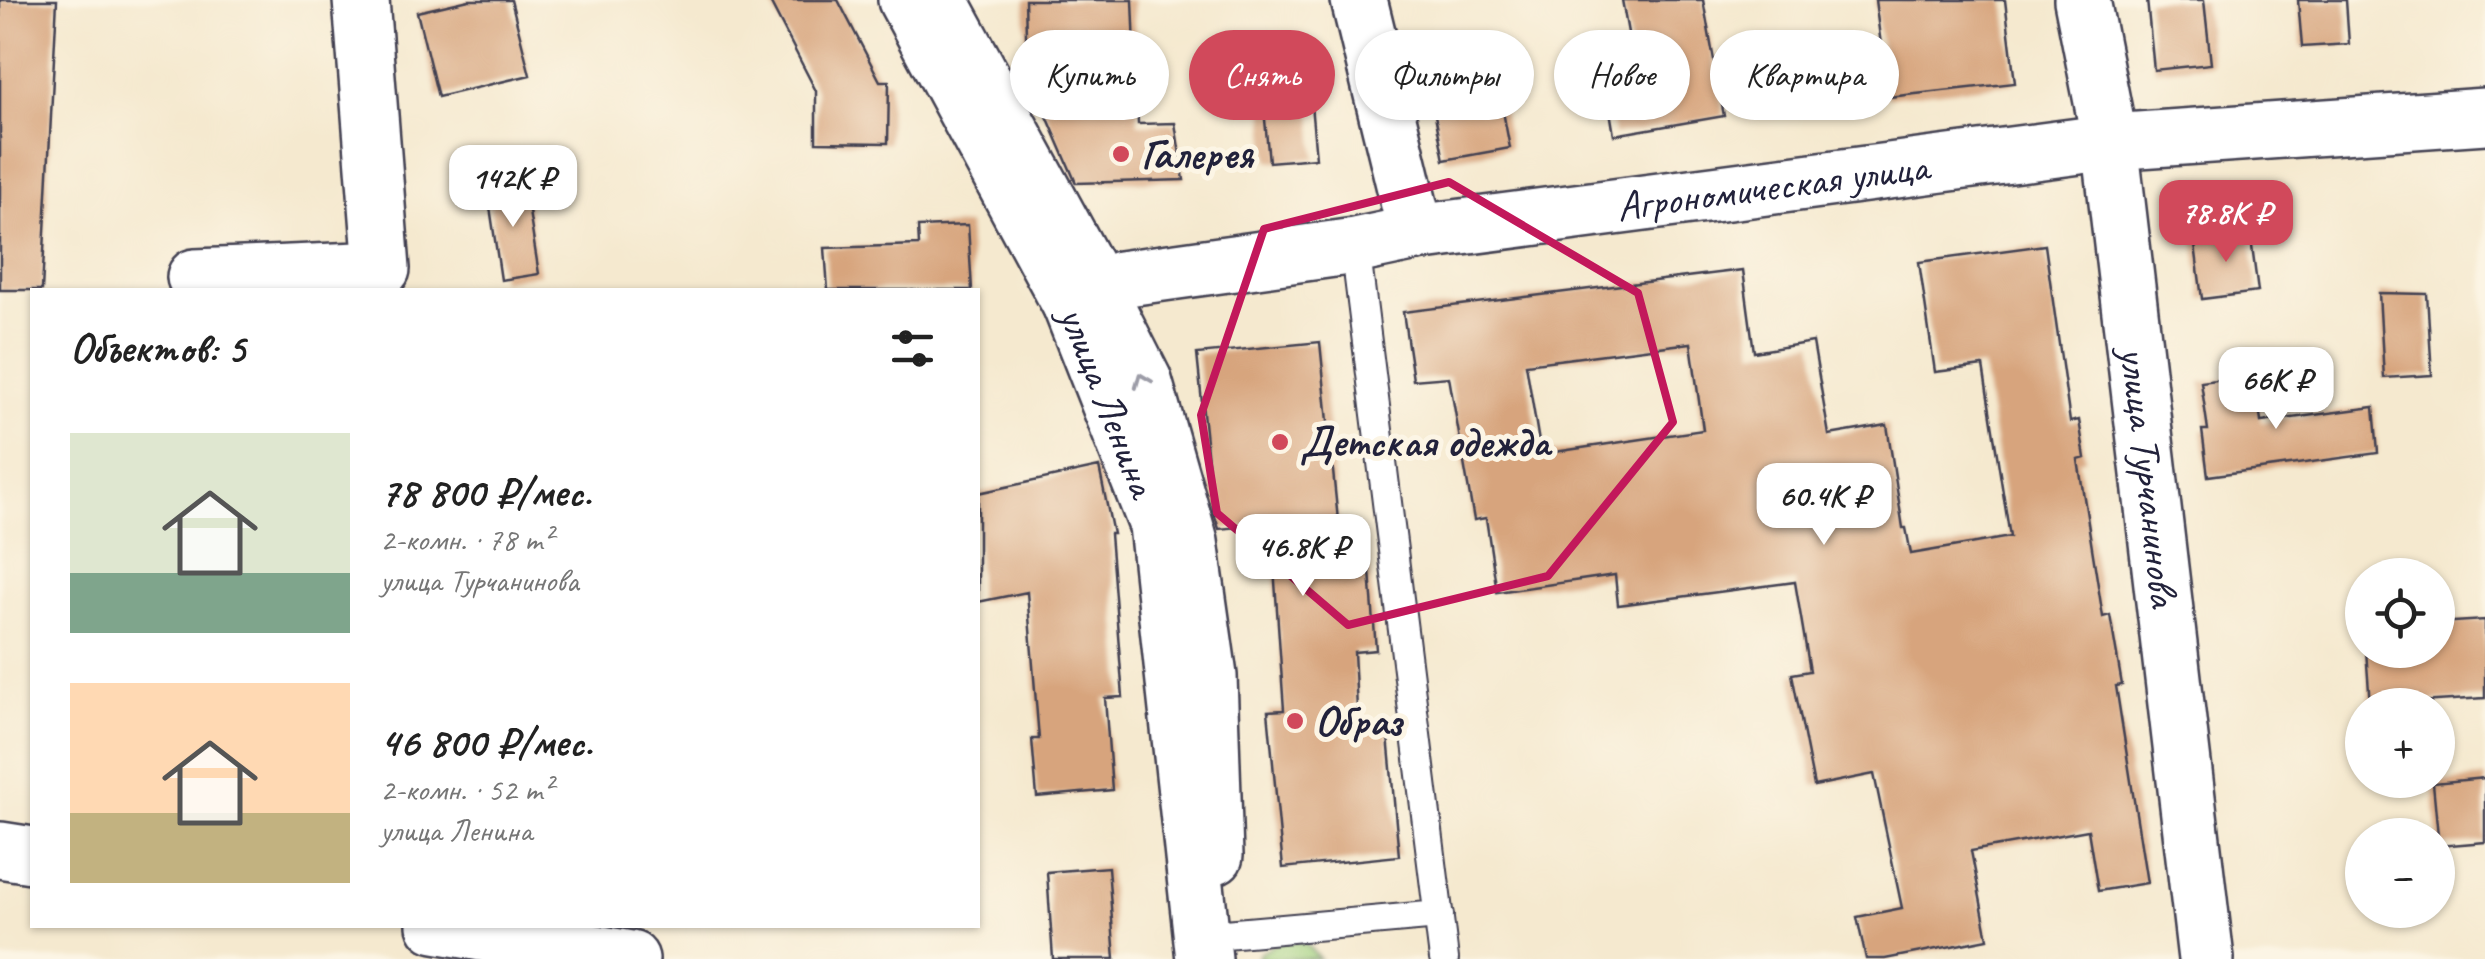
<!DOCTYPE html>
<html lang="ru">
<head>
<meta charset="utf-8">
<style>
  :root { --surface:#fff; --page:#f6f6f6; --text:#222; --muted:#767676; --accent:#d1495b }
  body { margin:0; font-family:Caveat,sans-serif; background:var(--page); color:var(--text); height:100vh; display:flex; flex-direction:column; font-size:38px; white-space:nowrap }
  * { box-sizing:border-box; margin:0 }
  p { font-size:32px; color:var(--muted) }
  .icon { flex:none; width:55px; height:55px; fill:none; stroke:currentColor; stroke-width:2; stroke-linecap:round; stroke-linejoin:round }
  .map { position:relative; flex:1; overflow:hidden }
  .side { position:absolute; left:30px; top:288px; width:950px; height:640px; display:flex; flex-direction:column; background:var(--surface); border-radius:0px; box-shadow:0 2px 8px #0004 }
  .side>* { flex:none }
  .guide { position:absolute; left:1010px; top:30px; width:950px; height:90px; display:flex; gap:20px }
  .buttons { position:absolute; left:2345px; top:558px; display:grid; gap:20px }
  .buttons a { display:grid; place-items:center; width:110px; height:110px; border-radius:50%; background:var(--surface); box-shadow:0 2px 8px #0004; font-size:50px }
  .price { position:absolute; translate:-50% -85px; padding:0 22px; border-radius:20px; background:#fff; color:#222; font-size:32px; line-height:65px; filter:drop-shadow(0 2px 5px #0008) }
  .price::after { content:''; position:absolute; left:50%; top:60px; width:30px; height:22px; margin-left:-15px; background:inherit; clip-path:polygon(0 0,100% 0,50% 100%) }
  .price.current { background:var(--accent); color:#fff }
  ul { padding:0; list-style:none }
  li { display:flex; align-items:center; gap:30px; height:250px; padding:0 40px }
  li span { display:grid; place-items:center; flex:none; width:280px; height:200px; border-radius:0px; color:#555 }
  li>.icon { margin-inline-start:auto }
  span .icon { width:120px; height:120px; fill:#fffc; stroke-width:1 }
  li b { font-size:42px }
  h2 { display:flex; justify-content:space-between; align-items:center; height:120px; padding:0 40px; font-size:42px }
  .chip { padding:0 35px; border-radius:45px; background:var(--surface); box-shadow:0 2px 8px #0004; font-size:35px; line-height:90px }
  .chip.current { background:var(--accent); color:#fff }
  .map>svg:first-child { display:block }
</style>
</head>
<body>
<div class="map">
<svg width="2485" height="959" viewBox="0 0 2485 959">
  <rect width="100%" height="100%" fill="#fcf5e5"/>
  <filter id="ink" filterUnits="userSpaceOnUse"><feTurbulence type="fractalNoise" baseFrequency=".01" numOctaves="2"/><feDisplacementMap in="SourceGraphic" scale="20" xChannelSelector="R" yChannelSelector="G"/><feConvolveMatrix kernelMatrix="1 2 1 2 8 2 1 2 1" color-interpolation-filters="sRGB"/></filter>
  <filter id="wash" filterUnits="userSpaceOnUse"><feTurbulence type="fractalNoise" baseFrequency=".0048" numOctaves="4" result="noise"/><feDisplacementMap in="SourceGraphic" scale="40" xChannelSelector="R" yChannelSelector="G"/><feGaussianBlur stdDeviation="2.25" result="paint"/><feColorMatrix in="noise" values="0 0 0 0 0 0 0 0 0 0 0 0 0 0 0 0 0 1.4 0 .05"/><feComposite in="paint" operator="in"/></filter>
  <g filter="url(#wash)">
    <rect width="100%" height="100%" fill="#f5e9cf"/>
    <path fill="#a1d180" stroke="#627a5e" stroke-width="2.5" d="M 1282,940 L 1305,943 L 1319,959 L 1258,959 L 1260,953 Z"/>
    <g id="blocks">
      <path fill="#d7a47d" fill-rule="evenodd" d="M 0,0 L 57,0 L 42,290 L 0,290 Z
        M 469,0 L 511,0 L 530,75 L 438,97 L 417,12 Z
        M 769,0 L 838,0 L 880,81 L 889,81 L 888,143 L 816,142 L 816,91 Z
        M 1025,0 L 1133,0 L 1138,124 L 1175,123 L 1184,180 L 1076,183 L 1027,70 Z
        M 1622,0 L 1703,0 L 1724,116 L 1614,135 L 1608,99 L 1639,93 Z
        M 1875,0 L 2005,0 L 2015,83 L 1888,97 Z
        M 2147,0 L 2204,0 L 2211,64 L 2154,70 Z
        M 2298,0 L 2346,0 L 2349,44 L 2302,47 Z
        M 1489,38 L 1510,148 L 1444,160 L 1422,50 Z
        M 1308,72 L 1316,158 L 1269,162 L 1261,77 Z
        M 524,180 L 539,274 L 501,280 L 487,187 Z
        M 968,225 L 972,290 L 828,290 L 825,248 L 919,245 L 918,227 Z
        M 2250,231 L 2258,292 L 2202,299 L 2194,237 Z
        M 2045,245 L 2070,422 L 2079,420 L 2085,458 L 2078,460 L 2103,617 L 2110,615 L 2122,685 L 2116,686 L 2147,883 L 2098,891 L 2088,830 L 1971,851 L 1988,939 L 1885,959 L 1866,959 L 1857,917 L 1902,908 L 1874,774 L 1814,786 L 1792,674 L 1810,671 L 1795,582 L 1618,605 L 1615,575 L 1497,592 L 1486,518 L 1474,520 L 1449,377 L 1413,380 L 1403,312 L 1743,270 L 1754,352 L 1813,342 L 1829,435 L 1887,425 L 1903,528 L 1906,528 L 1911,554 L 2010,537 L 1983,366 L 1935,372 L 1919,262 ZM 1691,343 L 1703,430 L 1541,454 L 1526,364 Z
        M 2379,293 L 2427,294 L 2432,375 L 2384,378 Z
        M 1320,342 L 1342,560 L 1369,558 L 1376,650 L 1354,652 L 1358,728 L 1387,725 L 1399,856 L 1283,868 L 1268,711 L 1284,710 L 1271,524 L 1219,529 L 1213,510 L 1197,354 Z
        M 2255,375 L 2261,422 L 2374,407 L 2378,453 L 2208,476 L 2202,430 L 2208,430 L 2201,382 Z
        M 1099,467 L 1113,534 L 1110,534 L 1123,697 L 1105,698 L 1112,790 L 1037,797 L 1032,739 L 1039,739 L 1027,592 L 978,602 L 978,493 Z
        M 2485,620 L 2485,698 L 2370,705 L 2366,650 L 2438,650 L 2438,623 Z
        M 2485,778 L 2485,842 L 2439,846 L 2433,783 Z
        M 1108,867 L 1115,959 L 1053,959 L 1047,872 Z"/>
    </g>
  </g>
  <g filter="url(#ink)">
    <use href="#blocks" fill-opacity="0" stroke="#424051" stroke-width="2.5"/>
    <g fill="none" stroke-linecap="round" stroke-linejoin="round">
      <defs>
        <path id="service" d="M 1355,246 L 1444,959
          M 1202,936 L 1439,915"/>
        <g id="minor">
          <path d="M 940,0 L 1098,290 L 1144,381 L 1190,542 L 1209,676 L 1215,856"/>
          <path d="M 1359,0 L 1416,233"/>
          <path id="s1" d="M 2082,0 L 2110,142 L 2206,959"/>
          <path d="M 195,277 L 382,269 L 361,0"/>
          <path id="s2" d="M 1070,304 L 1120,279 L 1355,246 L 1416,233 L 2110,142 L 2485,116"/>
          <path d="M 0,850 L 32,855"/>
          <path d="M 435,925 L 631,959"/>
        </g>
        <g id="tertiary">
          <path id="s3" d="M 906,0 L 1070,304 L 1157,525 L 1204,959"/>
        </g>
      </defs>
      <use href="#service" stroke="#424051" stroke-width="32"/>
      <use href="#minor" stroke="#424051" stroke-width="60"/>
      <use href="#tertiary" stroke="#424051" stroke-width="60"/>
      <use href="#service" stroke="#fff" stroke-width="28"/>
      <use href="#minor" stroke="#fff" stroke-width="55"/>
      <use href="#tertiary" stroke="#fff" stroke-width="55"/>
    </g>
    <defs><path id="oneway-chevron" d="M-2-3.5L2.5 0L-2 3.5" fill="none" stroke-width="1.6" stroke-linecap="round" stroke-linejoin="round" transform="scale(2.5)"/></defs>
    <use stroke="#9c9ca7" href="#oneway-chevron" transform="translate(1142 380) rotate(-112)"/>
  </g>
  <path fill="none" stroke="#c2185b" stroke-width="8" stroke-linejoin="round" d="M 1449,182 L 1638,293 L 1673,422 L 1548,576 L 1348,625 L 1217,513 L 1201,415 L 1264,229 Z"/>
  <g fill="#d1495b" stroke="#fcf5e5" stroke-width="4">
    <circle cx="1121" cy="154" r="10"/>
    <circle cx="1280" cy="442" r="10"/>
    <circle cx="1295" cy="721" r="10"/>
  </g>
  <g text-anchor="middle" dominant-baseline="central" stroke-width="10" stroke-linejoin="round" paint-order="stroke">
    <g font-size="42" font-weight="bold" fill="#22223b" stroke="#fcf5e5" text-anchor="start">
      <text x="1141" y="154">Галерея</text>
      <text x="1300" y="442">Детская одежда</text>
      <text x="1315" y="721">Образ</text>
    </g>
    <g font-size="42" fill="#22223b" stroke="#fcf5e5">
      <text stroke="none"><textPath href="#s2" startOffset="715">Агрономическая улица</textPath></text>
      <text stroke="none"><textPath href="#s3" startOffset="450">улица Ленина</textPath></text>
      <text stroke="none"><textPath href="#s1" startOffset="482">улица Турчанинова</textPath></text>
    </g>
  </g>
</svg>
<div class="buttons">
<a><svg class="icon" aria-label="locate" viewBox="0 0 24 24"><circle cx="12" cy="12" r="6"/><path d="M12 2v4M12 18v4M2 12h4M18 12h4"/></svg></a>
<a>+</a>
<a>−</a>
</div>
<b class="price" style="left:513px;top:230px">142K ₽</b>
<b class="price current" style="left:2226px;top:265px">78.8K ₽</b>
<b class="price" style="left:2276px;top:432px">66K ₽</b>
<b class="price" style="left:1824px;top:548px">60.4K ₽</b>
<b class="price" style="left:1303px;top:599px">46.8K ₽</b>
<div class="guide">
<a class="chip">Купить</a>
<a class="chip current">Снять</a>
<a class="chip">Фильтры</a>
<a class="chip">Новое</a>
<a class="chip">Квартира</a>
</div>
<section class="side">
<h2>Объектов: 5<svg class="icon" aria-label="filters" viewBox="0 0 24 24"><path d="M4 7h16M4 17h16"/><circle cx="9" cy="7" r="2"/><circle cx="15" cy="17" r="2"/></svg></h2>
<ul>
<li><span style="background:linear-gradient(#dfe7d0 70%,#7fa58c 0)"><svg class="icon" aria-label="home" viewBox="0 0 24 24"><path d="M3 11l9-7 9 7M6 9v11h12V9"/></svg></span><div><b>78 800 ₽/мес.</b><p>2-комн. · 78 m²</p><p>улица Турчанинова</p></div></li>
<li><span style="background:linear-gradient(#ffd9b3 65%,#c2b280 0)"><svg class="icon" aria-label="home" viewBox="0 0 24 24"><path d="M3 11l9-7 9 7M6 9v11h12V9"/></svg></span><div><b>46 800 ₽/мес.</b><p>2-комн. · 52 m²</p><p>улица Ленина</p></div></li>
</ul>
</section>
</div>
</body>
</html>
